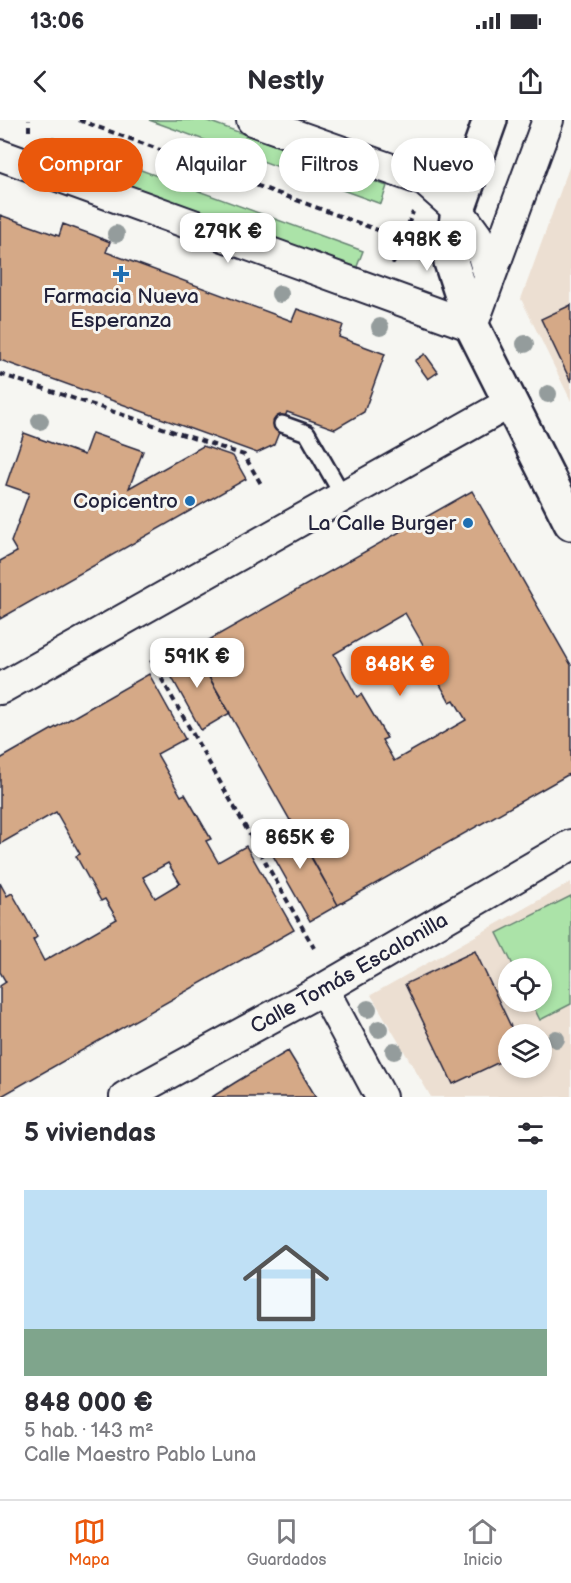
<!DOCTYPE html>
<html lang="es">
<head>
<meta charset="utf-8">
<style>
  :root { --surface:#fff; --page:#f7f7f7; --text:#2b2b33; --muted:#7c7c81; --line:#e1e1e2; --accent:#ea580c }
  body { margin:0; font-family:"Balsamiq Sans",sans-serif; background:var(--page); color:var(--text); height:100vh; display:flex; flex-direction:column; font-size:22px; white-space:nowrap }
  * { box-sizing:border-box; margin:0 }
  p { font-size:20px; color:var(--muted) }
  .icon { flex:none; width:33px; height:33px; fill:none; stroke:currentColor; stroke-width:2; stroke-linecap:round; stroke-linejoin:round }
  .map { position:relative; height:977px; overflow:hidden }
  .side { display:flex; flex-direction:column; background:var(--surface); flex:1 }
  .side>* { flex:none }
  .guide { position:absolute; left:18px; top:18px; width:536px; height:54px; display:flex; gap:12px }
  .fabs { position:absolute; left:498px; top:838px; display:grid; gap:12px }
  .fabs a { display:grid; place-items:center; width:54px; height:54px; border-radius:50%; background:var(--surface); box-shadow:0 3px 9px #0003; font-size:30px }
  .price { position:absolute; translate:-50% -51px; padding:0 14px; border-radius:12px; background:#fff; color:#222; font-size:20px; line-height:39px; filter:drop-shadow(0 2px 3px #0008) }
  .price::after { content:''; position:absolute; left:50%; top:36px; width:18px; height:14px; margin-left:-9px; background:inherit; clip-path:polygon(0 0,100% 0,50% 100%) }
  .price.current { background:var(--accent); color:#fff }
  ul { padding:0; list-style:none }
  li { display:grid; align-content:center; gap:12px; height:318px; padding:0 24px }
  li span { display:grid; place-items:center; height:186px; border-radius:0px; color:#555 }
  li>.icon { margin-inline-start:auto }
  span .icon { width:108px; height:108px; fill:#fffc; stroke-width:1 }
  li b { font-size:26px }
  h2 { display:flex; justify-content:space-between; align-items:center; height:72px; padding:0 24px; font-size:26px }
  .chip { padding:0 21px; border-radius:27px; background:var(--surface); box-shadow:0 3px 9px #0003; font-size:21px; line-height:54px }
  .chip.current { background:var(--accent); color:#fff }
  .status { display:flex; justify-content:space-between; align-items:center; height:42px; padding:0 30px; background:var(--surface); direction:ltr }
  .status svg { height:16px; fill:currentColor }
  header { display:flex; justify-content:space-between; align-items:center; height:78px; padding:0 24px; background:var(--surface); font-size:27px; font-weight:800 }
  .dock { display:flex; justify-content:space-around; align-items:center; height:84px; border-top:2px solid var(--line); background:var(--surface); font-size:16px; color:var(--muted) }
  .dock a { display:grid; justify-items:center; gap:3px }
  .dock .current { color:var(--accent) }
  .map>svg:first-child { display:block }
</style>
</head>
<body>
<div class="status"><b>13:06</b><svg viewBox="0 0 49 12"><path d="M0 12V9h3v3zM5 12V6h3v6zM10 12V3h3v9zM15 12V0h3v12zM26 1h20v11H26zM47 4h2v5h-2z"/></svg></div>
<header><svg class="icon" aria-label="back" viewBox="0 0 24 24"><path d="M15 5l-7 7 7 7"/></svg>Nestly<svg class="icon" aria-label="share" viewBox="0 0 24 24"><path d="M12 15V3M7 8l5-5 5 5M5 13v7h14v-7"/></svg></header>
<div class="map">
<svg width="571" height="977" viewBox="0 0 571 977">
  <rect width="100%" height="100%" fill="#f6f6f2"/>
  <filter id="ink" filterUnits="userSpaceOnUse"><feTurbulence type="fractalNoise" baseFrequency=".0167" numOctaves="2"/><feDisplacementMap in="SourceGraphic" scale="12" xChannelSelector="R" yChannelSelector="G"/><feConvolveMatrix kernelMatrix="1 2 1 2 8 2 1 2 1" color-interpolation-filters="sRGB"/></filter>
  <g filter="url(#ink)">
    <path fill="#ecdfd2" fill-rule="evenodd" d="M 571,42 L 571,281 L 521,179 Z
      M 571,762 L 571,977 L 431,977 L 371,875 ZM 508,849 L 542,849 L 542,882 L 508,882 ZM 508,915 L 542,915 L 542,948 L 508,948 Z"/>
    <path fill="#abe3a8" stroke="#668272" stroke-width="1.5" d="M 149,0 L 205,0 L 387,66 L 381,84 Z
      M 53,18 L 363,131 L 356,149 L 46,36 Z
      M 571,776 L 571,884 L 540,900 L 531,882 L 542,882 L 542,849 L 515,849 L 497,813 Z"/>
    <path fill="#d5a987" stroke="#22223b" stroke-width="1.5" fill-rule="evenodd" d="M 0,95 L 59,116 L 63,104 L 93,115 L 110,122 L 106,132 L 292,201 L 297,189 L 343,205 L 339,217 L 385,234 L 364,292 L 335,309 L 287,292 L 274,325 L 257,333 L 0,240 Z
      M 571,185 L 571,262 L 541,199 Z
      M 425,234 L 438,252 L 428,259 L 415,241 Z
      M 24,313 L 84,335 L 92,313 L 143,331 L 129,368 L 203,326 L 233,336 L 246,359 L 0,499 L 0,441 L 17,432 L 11,422 L 29,373 L 6,365 Z
      M 472,371 L 571,545 L 571,653 L 338,785 L 193,529 ZM 405,493 L 429,535 L 425,538 L 450,582 L 454,580 L 466,600 L 394,641 L 382,620 L 387,618 L 361,574 L 357,577 L 334,534 Z
      M 193,529 L 230,593 L 201,610 L 165,545 Z
      M 149,554 L 185,619 L 157,634 L 181,676 L 185,674 L 211,719 L 206,721 L 218,742 L 246,726 L 294,810 L 0,977 L 0,866 L 6,862 L 0,852 L 0,763 L 7,776 L 12,773 L 37,817 L 33,820 L 44,841 L 117,799 L 105,779 L 101,781 L 76,736 L 80,734 L 56,692 L 0,724 L 0,639 ZM 168,743 L 180,763 L 155,778 L 143,757 Z
      M 291,700 L 338,785 L 310,801 L 262,716 Z
      M 475,831 L 515,915 L 508,915 L 508,938 L 453,964 L 405,864 Z
      M 288,931 L 316,977 L 212,977 L 236,962 Z"/>
    <g fill="none" stroke-linecap="round" stroke-linejoin="round">
      <defs>
        <path id="service" d="M 282,304 L 307,313 L 343,376"/>
        <g id="minor">
          <path d="M 252,0 L 425,61 L 458,90 L 477,116 L 489,155"/>
          <path d="M 0,35 L 472,206 L 548,0"/>
          <path d="M 0,569 L 511,282"/>
          <path d="M 323,869 L 381,977"/>
          <path id="s1" d="M 125,977 L 323,869 L 571,725"/>
        </g>
        <path id="secondary" d="M 490,0 L 458,90 L 451,142 L 472,206 L 571,403"/>
      </defs>
      <use href="#service" stroke="#22223b" stroke-width="20"/>
      <use href="#minor" stroke="#22223b" stroke-width="34"/>
      <use href="#secondary" stroke="#22223b" stroke-width="38"/>
      <path stroke="#22223b" stroke-width="4" stroke-dasharray="6 4.5" stroke-linecap="butt" d="M 79,0 L 402,119
        M 29,11 L 29,0
        M 393,144 L 413,92
        M 0,254 L 244,335 L 261,364
        M 151,540 L 314,828"/>
      <use href="#service" stroke="#f6f6f2" stroke-width="15"/>
      <use href="#minor" stroke="#f6f6f2" stroke-width="30"/>
      <use href="#secondary" stroke="#f6f6f2" stroke-width="33"/>
    </g>
    <g fill="#949c9c">
      <circle cx="116" cy="114" r="9"/>
      <circle cx="280" cy="174" r="9"/>
      <circle cx="380" cy="207" r="9"/>
      <circle cx="525" cy="224" r="9"/>
      <circle cx="548" cy="274" r="9"/>
      <circle cx="40" cy="301" r="9"/>
      <circle cx="368" cy="889" r="9"/>
      <circle cx="379" cy="909" r="9"/>
      <circle cx="556" cy="919" r="9"/>
      <circle cx="394" cy="931" r="9"/>
    </g>
  </g>
  <g fill="#1f6fb2" stroke="#f6f6f2" stroke-width="2">
    <path d="M118 145h6v6h6v6h-6v6h-6v-6h-6v-6h6z"/>
    <circle cx="190" cy="381" r="6"/>
    <circle cx="468" cy="403" r="6"/>
  </g>
  <g text-anchor="middle" dominant-baseline="central" stroke-width="6" stroke-linejoin="round" paint-order="stroke">
    <g font-size="21" fill="#22223b" stroke="#f6f6f2" text-anchor="end">
      <text x="121" y="176" text-anchor="middle">Farmacia Nueva<tspan x="121" dy="24">Esperanza</tspan></text>
      <text x="178" y="381">Copicentro</text>
      <text x="456" y="403">La Calle Burger</text>
    </g>
    <g font-size="21" fill="#22223b" stroke="#f6f6f2">
      <text stroke="none"><textPath href="#s1" startOffset="256">Calle Tomás Escalonilla</textPath></text>
    </g>
  </g>
</svg>
<div class="fabs">
<a><svg class="icon" aria-label="locate" viewBox="0 0 24 24"><circle cx="12" cy="12" r="6"/><path d="M12 2v4M12 18v4M2 12h4M18 12h4"/></svg></a>
<a><svg class="icon" aria-label="layers" viewBox="0 0 24 24"><path d="M12 4l9 5-9 5-9-5zM3 14l9 5 9-5"/></svg></a>
</div>
<b class="price" style="left:228px;top:144px">279K €</b>
<b class="price" style="left:427px;top:152px">498K €</b>
<b class="price" style="left:197px;top:569px">591K €</b>
<b class="price current" style="left:400px;top:577px">848K €</b>
<b class="price" style="left:300px;top:750px">865K €</b>
<div class="guide">
<a class="chip current">Comprar</a>
<a class="chip">Alquilar</a>
<a class="chip">Filtros</a>
<a class="chip">Nuevo</a>
</div>
</div>
<section class="side">
<h2>5 viviendas<svg class="icon" aria-label="filters" viewBox="0 0 24 24"><path d="M4 7h16M4 17h16"/><circle cx="9" cy="7" r="2"/><circle cx="15" cy="17" r="2"/></svg></h2>
<ul>
<li><span style="background:linear-gradient(#bfe0f5 75%,#7fa58c 0)"><svg class="icon" aria-label="home" viewBox="0 0 24 24"><path d="M3 11l9-7 9 7M6 9v11h12V9"/></svg></span><div><b>848 000 €</b><p>5 hab. · 143 m²</p><p>Calle Maestro Pablo Luna</p></div></li>
</ul>
</section>
<nav class="dock">
<a class="current"><svg class="icon" aria-label="map" viewBox="0 0 24 24"><path d="M3 6l6-2 6 2 6-2v14l-6 2-6-2-6 2zM9 4v14M15 6v14"/></svg>Mapa</a>
<a><svg class="icon" aria-label="saved" viewBox="0 0 24 24"><path d="M7 4h10v16l-5-4-5 4z"/></svg>Guardados</a>
<a><svg class="icon" aria-label="home" viewBox="0 0 24 24"><path d="M3 11l9-7 9 7M6 9v11h12V9"/></svg>Inicio</a>
</nav>
</body>
</html>
